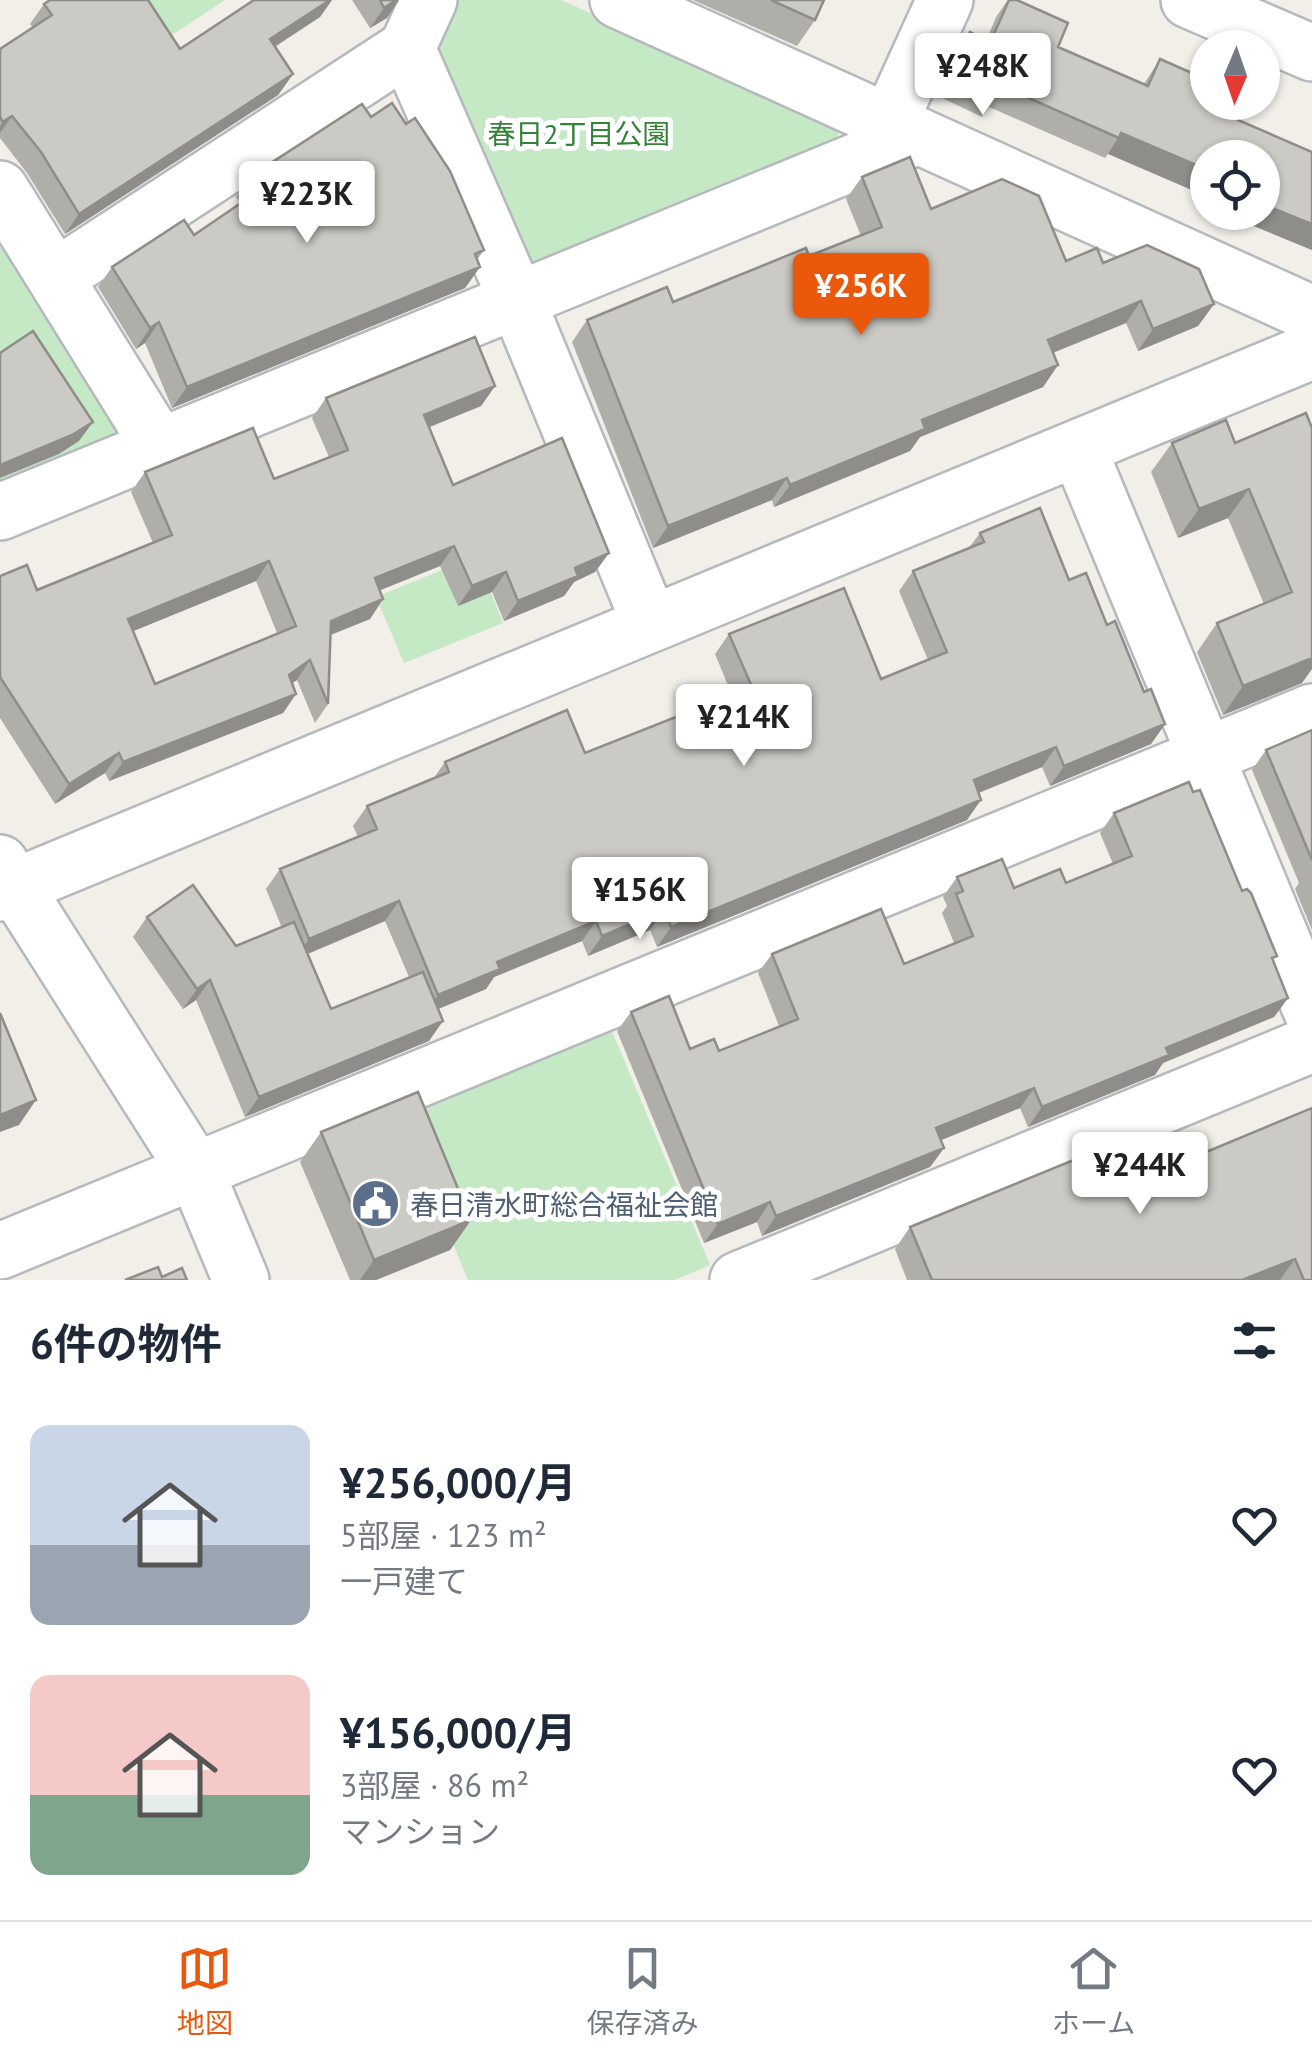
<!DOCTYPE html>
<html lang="ja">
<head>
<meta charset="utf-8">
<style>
  :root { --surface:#fff; --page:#f2f2f3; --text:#1f2937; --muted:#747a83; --line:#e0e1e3; --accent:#ea580c }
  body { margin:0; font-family:"PT Sans","Noto Sans JP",sans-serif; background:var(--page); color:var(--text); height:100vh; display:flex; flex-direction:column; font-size:38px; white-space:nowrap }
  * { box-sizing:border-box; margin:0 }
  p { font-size:32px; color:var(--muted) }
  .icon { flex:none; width:55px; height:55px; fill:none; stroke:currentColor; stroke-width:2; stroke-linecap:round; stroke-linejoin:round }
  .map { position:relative; height:1280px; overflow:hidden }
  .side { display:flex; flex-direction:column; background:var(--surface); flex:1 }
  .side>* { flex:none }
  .needle { width:65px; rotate:182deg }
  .buttons { position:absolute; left:1190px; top:30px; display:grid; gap:20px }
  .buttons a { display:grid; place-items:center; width:90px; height:90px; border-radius:50%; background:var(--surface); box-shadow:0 2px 8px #0004; font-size:50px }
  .price { position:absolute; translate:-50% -85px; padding:0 22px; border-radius:10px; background:#fff; color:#222; font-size:32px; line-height:65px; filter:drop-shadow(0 2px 5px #0008) }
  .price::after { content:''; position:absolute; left:50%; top:60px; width:30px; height:22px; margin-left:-15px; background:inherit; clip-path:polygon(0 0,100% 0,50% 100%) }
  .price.active { background:var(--accent); color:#fff }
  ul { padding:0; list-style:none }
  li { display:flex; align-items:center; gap:30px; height:250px; padding:0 30px }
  li span { display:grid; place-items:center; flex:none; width:280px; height:200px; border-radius:20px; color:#555 }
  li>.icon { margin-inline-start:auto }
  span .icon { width:120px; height:120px; fill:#fffc; stroke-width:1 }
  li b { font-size:42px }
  h2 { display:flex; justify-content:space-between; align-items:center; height:120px; padding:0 30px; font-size:42px }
  .tab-bar { display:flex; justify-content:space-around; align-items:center; height:140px; border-top:2px solid var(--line); background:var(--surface); font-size:28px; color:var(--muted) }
  .tab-bar a { display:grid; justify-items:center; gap:5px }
  .tab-bar .active { color:var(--accent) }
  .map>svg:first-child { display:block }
</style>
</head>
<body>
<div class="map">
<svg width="1312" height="1280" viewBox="0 0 1312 1280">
  <rect width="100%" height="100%" fill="#f1efe8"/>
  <path fill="#c5e8c5" d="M 136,0 L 225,0 L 163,41 Z
    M 442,0 L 561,0 L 839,123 L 837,148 L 519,282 L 421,52 Z
    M 6,244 L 121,425 L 118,438 L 0,495 L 0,248 Z
    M 476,556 L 503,623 L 404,663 L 376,597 Z
    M 609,1024 L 710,1265 L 675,1280 L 468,1280 L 398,1112 Z"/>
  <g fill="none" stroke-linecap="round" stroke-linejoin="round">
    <defs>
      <path id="minor" d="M 618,0 L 1312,314
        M 1189,0 L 1312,53
        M 407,48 L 429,0
        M 889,123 L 945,0
        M 0,189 L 160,447
        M 56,277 L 407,48 L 517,300 L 650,623
        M 1078,448 L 1312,1012
        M 0,512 L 918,136
        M 0,863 L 195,1170 L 241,1280
        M 0,893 L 1312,351
        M 0,1251 L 1312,712
        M 738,1280 L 1312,1044"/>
    </defs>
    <use href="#minor" stroke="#b5b8bc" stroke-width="60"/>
    <use href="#minor" stroke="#fff" stroke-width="55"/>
  </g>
  <path fill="#afaea9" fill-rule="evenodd" d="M 251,0 L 332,0 L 320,17 L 275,47 L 293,74 L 278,95 L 65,234 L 27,173 L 0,138 L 0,49 L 33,28 L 30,24 L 44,4 L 180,49 L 252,1 Z
    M 352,0 L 399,0 L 387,18 L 370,28 Z
    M 693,0 L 824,0 L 815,20 L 797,46 Z
    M 1008,0 L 1058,47 L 1144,84 L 1160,59 L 1238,120 L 1312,152 L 1312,250 L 1220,212 L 1262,158 L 1108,154 L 1105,158 L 989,107 L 982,117 L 936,95 L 956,52 L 970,32 L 986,41 L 996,17 Z
    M 371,117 L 484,250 L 477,260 L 480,267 L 465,288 L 172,408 L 145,343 L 136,349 L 98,287 L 112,267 L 194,235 L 241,203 L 236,197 L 251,176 Z
    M 862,177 L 931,209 L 1066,261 L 1103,263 L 1214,304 L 1198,326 L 1138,351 L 1126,323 L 1053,353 L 1058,365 L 1043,387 L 920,437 L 910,451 L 774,507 L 772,500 L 653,548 L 572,342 L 587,320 L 673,302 L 809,256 L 861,236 L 846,199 Z
    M 495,386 L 481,406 L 429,427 L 453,485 L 609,553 L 595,572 L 574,582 L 564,596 L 504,621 L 492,592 L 458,606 L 440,566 L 380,590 L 383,599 L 370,619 L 331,635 L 328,704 L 315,723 L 297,680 L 292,683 L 296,694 L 283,713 L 109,781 L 105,773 L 55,804 L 0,718 L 0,576 L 37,590 L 153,543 L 131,492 L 145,472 L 274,479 L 329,457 L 312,418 L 326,398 ZM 256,581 L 277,633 L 155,684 L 133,631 Z
    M 1306,413 L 1302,683 L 1223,715 L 1197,652 L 1217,623 L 1264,604 L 1228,518 L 1178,538 L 1151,472 L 1172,443 L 1235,443 Z
    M 980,533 L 1069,580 L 1107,625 L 1144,692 L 1165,724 L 1151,744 L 1050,786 L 1042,767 L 979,793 L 967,820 L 657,947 L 650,930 L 588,956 L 582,941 L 494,977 L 486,989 L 438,1009 L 429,1041 L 245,1117 L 196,1000 L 183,1009 L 133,937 L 147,917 L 236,946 L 282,928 L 266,889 L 280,869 L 358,837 L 353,826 L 367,806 L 433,779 L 445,762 L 585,753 L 732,695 L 715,654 L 729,634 L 881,679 L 928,660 L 899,591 L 913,571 L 968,549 ZM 385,921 L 409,977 L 331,1009 L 308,954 Z
    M 1312,730 L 1312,930 L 1295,889 L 1299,883 L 1252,770 L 1266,750 Z
    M 1114,813 L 1242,891 L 1288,998 L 1274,1017 L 1163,1063 L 1155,1075 L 1028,1127 L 1020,1108 L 941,1140 L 944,1148 L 930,1167 L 762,1236 L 757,1222 L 704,1243 L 617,1031 L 631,1012 L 690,1049 L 719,1051 L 779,1026 L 758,973 L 772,954 L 904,964 L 954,943 L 942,913 L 947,906 L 943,897 L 957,877 L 1014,888 L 1066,883 L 1113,864 L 1100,833 Z
    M 1312,1108 L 1312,1280 L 907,1280 L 895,1249 L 910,1227 L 1146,1177 Z
    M 321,1132 L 471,1220 L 450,1250 L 376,1280 L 350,1280 L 300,1162 Z"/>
  <path fill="#8f8d8a" d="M 330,0 L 332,0 L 320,17 L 255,59 L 270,39 Z
    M 396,0 L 399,0 L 387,18 L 370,28 L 384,8 Z
    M 293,74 L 278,95 L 65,234 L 79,214 Z
    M 12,116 L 0,133 L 0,126 L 3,122 Z
    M 1121,133 L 1208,170 L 1208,197 L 1108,154 Z
    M 1262,204 L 1312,224 L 1312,250 L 1220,212 L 1262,212 Z
    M 480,267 L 465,288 L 172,408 L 187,387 Z
    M 1141,301 L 1126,323 L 1032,361 L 1048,340 Z
    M 1214,304 L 1198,326 L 1138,351 L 1153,329 Z
    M 159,322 L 145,343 L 136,349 L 150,328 Z
    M 1058,365 L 1043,387 L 920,437 L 910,451 L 774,507 L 790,485 L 922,420 Z
    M 495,386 L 481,406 L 410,435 L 424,415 Z
    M 93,422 L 79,441 L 59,454 L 0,478 L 0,465 Z
    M 787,478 L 772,500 L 653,548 L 668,526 Z
    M 1249,489 L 1228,518 L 1178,538 L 1199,509 Z
    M 454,546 L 440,566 L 361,598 L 375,578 Z
    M 609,553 L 595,572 L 574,582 L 564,596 L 504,621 L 518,601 L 575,568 Z
    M 269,561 L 256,581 L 114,639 L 128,619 Z
    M 506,572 L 492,592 L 458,606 L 472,586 Z
    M 383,599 L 370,619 L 317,640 L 331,621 Z
    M 1312,658 L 1312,669 L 1302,683 L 1223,715 L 1243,686 Z
    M 310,660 L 297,680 L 275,695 L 289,675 Z
    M 296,694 L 283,713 L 109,781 L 123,762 Z
    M 1165,724 L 1151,744 L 1050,786 L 1064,766 Z
    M 1056,747 L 1042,767 L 960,800 L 974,780 Z
    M 119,753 L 105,773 L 55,804 L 69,784 Z
    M 981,800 L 967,820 L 657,947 L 671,927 Z
    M 399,901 L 385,921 L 295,959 L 309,939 Z
    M 664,910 L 650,930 L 588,956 L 602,936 Z
    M 596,921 L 582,941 L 494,977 L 486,989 L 424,1015 L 438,995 L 497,962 Z
    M 210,980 L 196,1000 L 183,1009 L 197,989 Z
    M 1288,998 L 1274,1017 L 1163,1063 L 1155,1075 L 1028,1127 L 1042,1107 L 1166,1048 Z
    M 443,1021 L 429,1041 L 245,1117 L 259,1097 Z
    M 1034,1088 L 1020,1108 L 922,1148 L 936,1128 Z
    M 36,1100 L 19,1125 L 0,1132 L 0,1115 Z
    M 944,1148 L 930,1167 L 762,1236 L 776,1216 Z
    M 770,1202 L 757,1222 L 704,1243 L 718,1224 Z
    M 471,1220 L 450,1250 L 376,1280 L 360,1280 L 374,1260 Z
    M 1295,1259 L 1280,1280 L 1242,1280 Z"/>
  <path fill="#cccac5" stroke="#8f8d8a" stroke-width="2.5" fill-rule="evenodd" d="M 50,0 L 148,0 L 180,49 L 254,0 L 330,0 L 270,39 L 293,74 L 79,214 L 41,152 L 12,116 L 3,122 L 0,117 L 0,49 L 52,15 L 44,4 Z
    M 380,0 L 396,0 L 384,8 Z
    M 771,0 L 824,0 L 815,20 Z
    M 1009,0 L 1017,0 L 1068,23 L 1058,47 L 1148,86 L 1160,59 L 1208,80 L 1208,102 L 1245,102 L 1238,120 L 1312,152 L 1312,224 L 1262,204 L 1262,158 L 1208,158 L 1208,170 L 1121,133 L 1119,138 L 990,81 L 996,96 L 950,75 L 970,32 L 990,43 Z
    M 392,103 L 406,124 L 415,118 L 450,171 L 484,250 L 475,254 L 480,267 L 187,387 L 159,322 L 150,328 L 112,267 L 184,220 L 194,235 L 260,190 L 251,176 L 362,104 L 371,117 Z
    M 910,157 L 931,209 L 1002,179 L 1039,196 L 1066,261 L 1097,248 L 1103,263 L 1147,245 L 1199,269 L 1214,304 L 1153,329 L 1141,301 L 1048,340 L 1058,365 L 922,420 L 925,429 L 790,485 L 787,478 L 668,526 L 587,320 L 667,287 L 673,302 L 806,248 L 809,256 L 882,227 L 862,177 Z
    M 33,331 L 93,422 L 72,435 L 0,465 L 0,353 Z
    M 475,337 L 495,386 L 424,415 L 453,485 L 562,438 L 609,553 L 575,568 L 578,576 L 518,601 L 506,572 L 472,586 L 454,546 L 375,578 L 383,599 L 331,621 L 328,704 L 310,660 L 289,675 L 296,694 L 123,762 L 119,753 L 69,784 L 0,677 L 0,576 L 27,565 L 37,590 L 172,535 L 145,472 L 253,428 L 274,479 L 348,450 L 326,398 ZM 269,561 L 296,626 L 155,684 L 128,619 Z
    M 1306,413 L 1312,428 L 1312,658 L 1243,686 L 1217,623 L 1292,592 L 1249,489 L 1199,509 L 1172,443 L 1226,420 L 1235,443 Z
    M 1040,508 L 1069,580 L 1086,573 L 1107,625 L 1115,621 L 1144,692 L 1151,689 L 1165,724 L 1064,766 L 1056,747 L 974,780 L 981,800 L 671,927 L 664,910 L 602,936 L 596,921 L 497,962 L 500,969 L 438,995 L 399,901 L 309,939 L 280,869 L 377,829 L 367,806 L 449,772 L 445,762 L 567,710 L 585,753 L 752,687 L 729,634 L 844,588 L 881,679 L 947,652 L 913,571 L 984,542 L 980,533 Z
    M 1312,730 L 1312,860 L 1266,750 Z
    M 1189,782 L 1193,792 L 1200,790 L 1242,891 L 1247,889 L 1251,893 L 1277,956 L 1272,958 L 1288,998 L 1166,1048 L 1169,1055 L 1042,1107 L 1034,1088 L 936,1128 L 944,1148 L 776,1216 L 770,1202 L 718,1224 L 631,1012 L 669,996 L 690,1049 L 714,1039 L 719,1051 L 798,1019 L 772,954 L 881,909 L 904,964 L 973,936 L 956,894 L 963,891 L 957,877 L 1002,859 L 1014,888 L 1060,869 L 1066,883 L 1132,856 L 1114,813 Z
    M 193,885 L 236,946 L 294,922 L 331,1009 L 423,972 L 443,1021 L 259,1097 L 210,980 L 197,989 L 147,917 Z
    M 0,1013 L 36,1100 L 0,1115 Z
    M 418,1092 L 471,1220 L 374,1260 L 321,1132 Z
    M 1312,1108 L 1312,1280 L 1304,1280 L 1295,1259 L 1242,1280 L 932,1280 L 910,1227 L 1130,1137 L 1146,1177 Z
    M 158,1267 L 162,1277 L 182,1268 L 187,1280 L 125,1280 Z"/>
  <defs>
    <symbol id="civic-disc" viewBox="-11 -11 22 22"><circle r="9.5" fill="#5c6f8a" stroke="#fff"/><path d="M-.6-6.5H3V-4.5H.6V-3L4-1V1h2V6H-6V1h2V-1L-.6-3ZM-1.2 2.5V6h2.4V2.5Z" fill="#fff"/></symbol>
  </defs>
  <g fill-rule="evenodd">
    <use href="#civic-disc" x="348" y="1176" width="55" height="55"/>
  </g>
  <g text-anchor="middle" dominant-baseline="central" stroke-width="10" stroke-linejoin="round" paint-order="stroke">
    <g font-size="28" fill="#348238" stroke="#fff">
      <text x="579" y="133">春日2丁目公園</text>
    </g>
    <g font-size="28" fill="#4e5e75" stroke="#fff" text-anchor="start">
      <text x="410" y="1204">春日清水町総合福祉会館</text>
    </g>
  </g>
</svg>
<div class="buttons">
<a><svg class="needle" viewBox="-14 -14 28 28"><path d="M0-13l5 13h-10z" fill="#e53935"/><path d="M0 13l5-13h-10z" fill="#747a83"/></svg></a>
<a><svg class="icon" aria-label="locate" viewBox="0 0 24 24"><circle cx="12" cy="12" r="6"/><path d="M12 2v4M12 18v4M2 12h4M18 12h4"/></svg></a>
</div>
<b class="price" style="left:983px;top:118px">¥248K</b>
<b class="price" style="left:307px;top:246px">¥223K</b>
<b class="price active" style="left:861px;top:338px">¥256K</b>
<b class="price" style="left:744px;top:769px">¥214K</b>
<b class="price" style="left:640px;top:942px">¥156K</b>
<b class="price" style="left:1140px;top:1217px">¥244K</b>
</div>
<section class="side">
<h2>6件の物件<svg class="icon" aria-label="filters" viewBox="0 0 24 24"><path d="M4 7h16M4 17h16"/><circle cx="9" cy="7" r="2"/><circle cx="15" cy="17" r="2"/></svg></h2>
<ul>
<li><span style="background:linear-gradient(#c9d6e8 60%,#9aa5b1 0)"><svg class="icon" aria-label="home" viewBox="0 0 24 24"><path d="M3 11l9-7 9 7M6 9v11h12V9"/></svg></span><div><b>¥256,000/月</b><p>5部屋 · 123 m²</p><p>一戸建て</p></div><svg class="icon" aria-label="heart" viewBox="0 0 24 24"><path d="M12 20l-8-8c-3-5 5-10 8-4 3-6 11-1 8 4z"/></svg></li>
<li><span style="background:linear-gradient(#f6c9c9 60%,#7fa58c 0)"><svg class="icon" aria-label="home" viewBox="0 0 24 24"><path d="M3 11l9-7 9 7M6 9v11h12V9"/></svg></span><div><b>¥156,000/月</b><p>3部屋 · 86 m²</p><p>マンション</p></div><svg class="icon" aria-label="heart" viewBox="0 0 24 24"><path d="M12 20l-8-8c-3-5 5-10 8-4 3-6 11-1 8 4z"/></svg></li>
</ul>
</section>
<nav class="tab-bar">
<a class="active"><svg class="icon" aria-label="map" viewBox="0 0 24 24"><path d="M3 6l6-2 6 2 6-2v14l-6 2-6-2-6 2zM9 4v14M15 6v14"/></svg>地図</a>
<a><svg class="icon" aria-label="saved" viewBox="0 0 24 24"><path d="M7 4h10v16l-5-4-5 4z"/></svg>保存済み</a>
<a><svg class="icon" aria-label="home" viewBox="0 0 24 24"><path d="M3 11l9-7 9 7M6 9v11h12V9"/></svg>ホーム</a>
</nav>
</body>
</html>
